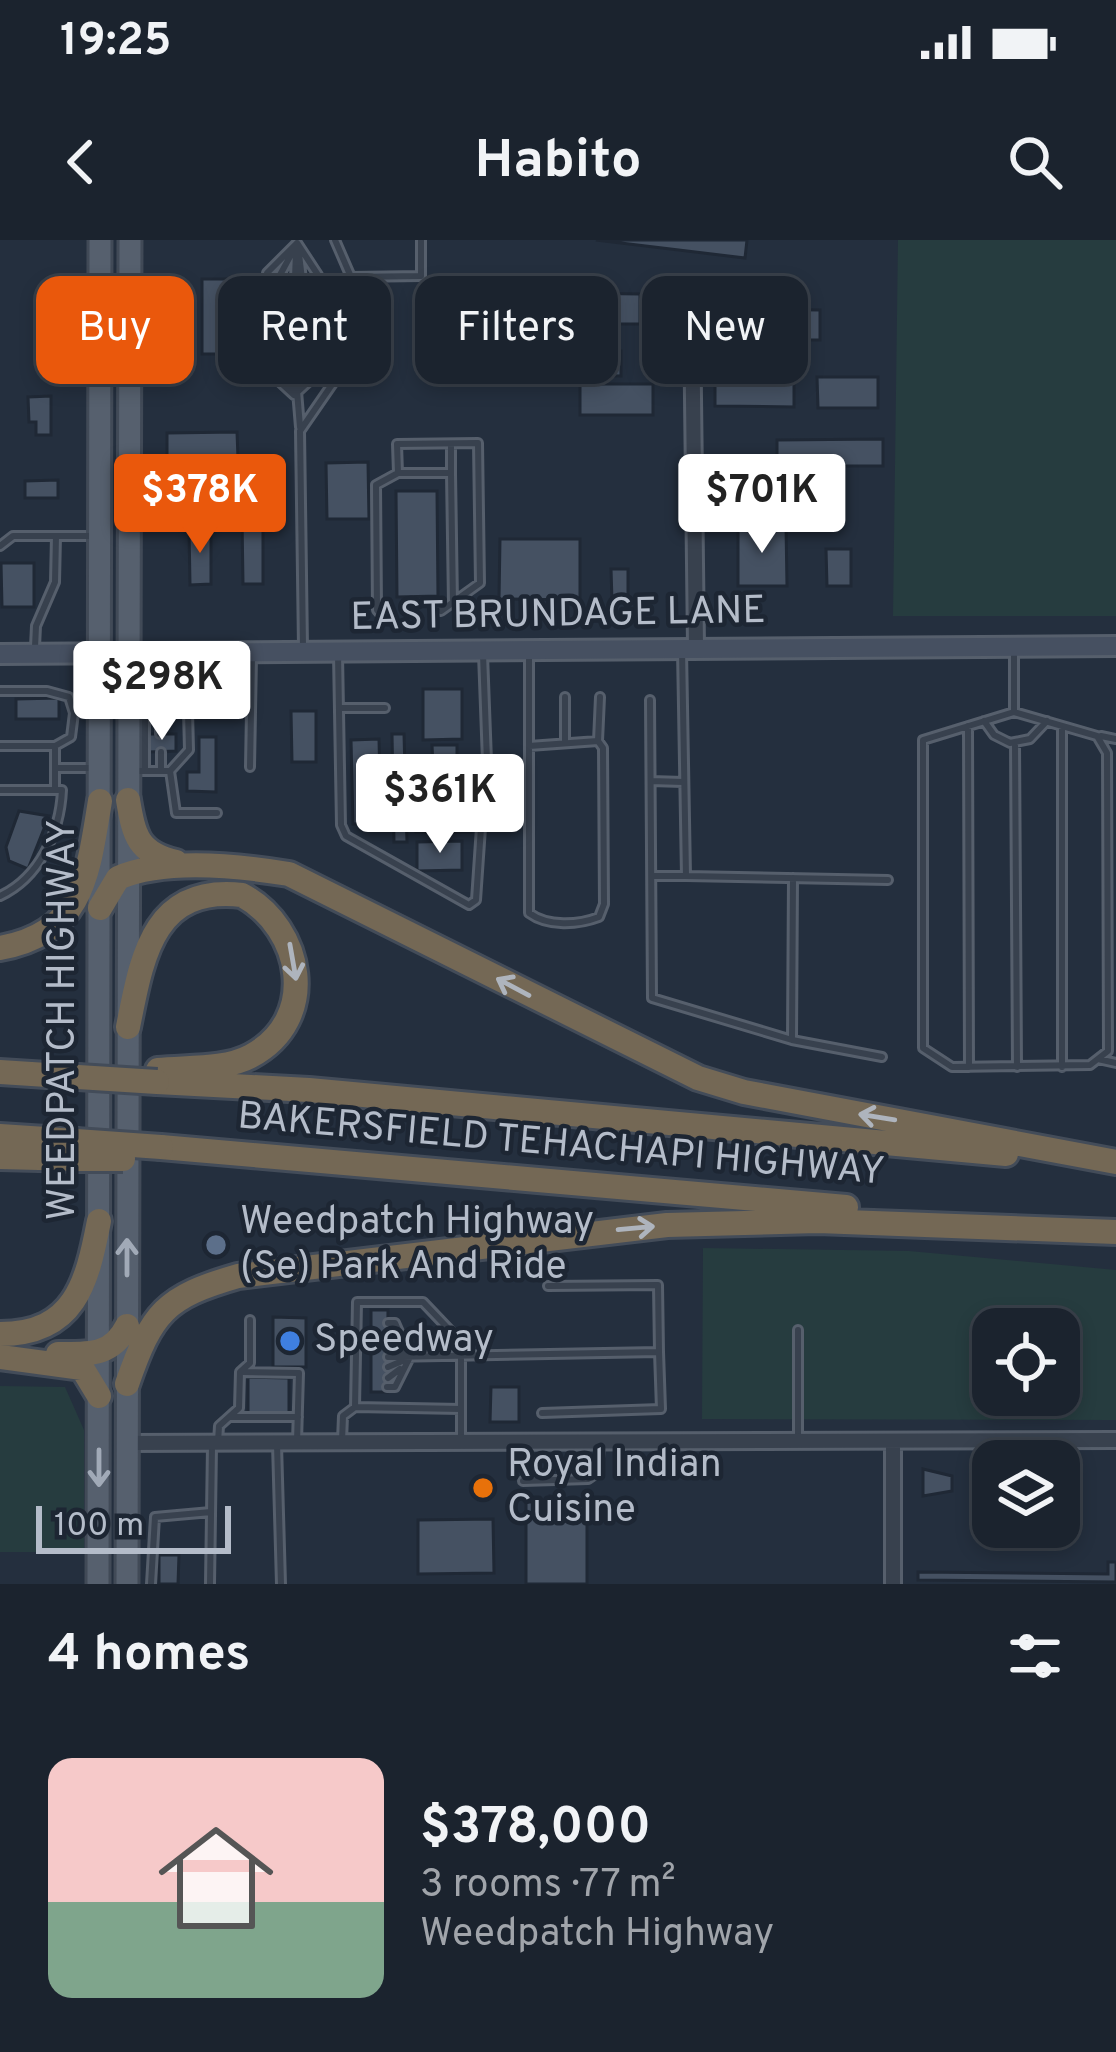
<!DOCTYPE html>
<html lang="en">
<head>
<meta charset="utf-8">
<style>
  :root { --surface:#1b232e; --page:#242b36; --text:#f1f3f6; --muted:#a0a4aa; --line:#39404a; --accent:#ea580c }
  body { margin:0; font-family:Overpass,sans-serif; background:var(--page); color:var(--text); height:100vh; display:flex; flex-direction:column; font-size:45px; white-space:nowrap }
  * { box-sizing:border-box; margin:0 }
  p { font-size:39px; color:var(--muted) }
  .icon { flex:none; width:66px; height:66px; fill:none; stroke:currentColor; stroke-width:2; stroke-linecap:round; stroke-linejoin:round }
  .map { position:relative; height:1344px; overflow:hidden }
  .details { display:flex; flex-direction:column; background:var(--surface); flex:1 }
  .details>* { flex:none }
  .guide { position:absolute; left:36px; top:36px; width:1044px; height:108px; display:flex; gap:24px }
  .tools { position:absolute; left:972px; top:1068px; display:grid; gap:24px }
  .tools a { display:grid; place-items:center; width:108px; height:108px; border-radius:24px; background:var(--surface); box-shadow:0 6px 18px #0003,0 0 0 3px var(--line); font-size:60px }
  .scale { position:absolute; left:36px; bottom:30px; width:195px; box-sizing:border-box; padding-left:12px; border:6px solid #b4bcc9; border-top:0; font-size:33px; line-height:42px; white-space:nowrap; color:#b4bcc9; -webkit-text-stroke:9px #1d2633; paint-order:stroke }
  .price { position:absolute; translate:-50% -102px; padding:0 27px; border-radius:12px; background:#fff; color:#222; font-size:39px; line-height:78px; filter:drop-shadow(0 3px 6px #0008) }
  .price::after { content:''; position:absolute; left:50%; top:72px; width:36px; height:27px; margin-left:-18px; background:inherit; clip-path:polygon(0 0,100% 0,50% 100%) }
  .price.current { background:var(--accent); color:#fff }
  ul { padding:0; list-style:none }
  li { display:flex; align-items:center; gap:36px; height:300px; padding:0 48px }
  li span { display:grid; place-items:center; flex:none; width:336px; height:240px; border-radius:24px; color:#555 }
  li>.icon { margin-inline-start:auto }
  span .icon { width:144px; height:144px; fill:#fffc; stroke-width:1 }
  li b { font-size:51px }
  h2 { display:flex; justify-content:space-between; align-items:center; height:144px; padding:0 48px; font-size:51px }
  .chip { padding:0 42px; border-radius:24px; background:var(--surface); box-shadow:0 6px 18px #0003,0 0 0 3px var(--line); font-size:42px; line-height:108px }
  .chip.current { background:var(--accent); color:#fff }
  .status { display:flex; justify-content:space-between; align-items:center; height:84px; padding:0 60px; background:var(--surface); direction:ltr }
  .status svg { height:33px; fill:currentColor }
  header { display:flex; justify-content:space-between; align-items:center; height:156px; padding:0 48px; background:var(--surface); font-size:54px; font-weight:700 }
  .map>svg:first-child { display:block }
</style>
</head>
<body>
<div class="status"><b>19:25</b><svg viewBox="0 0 49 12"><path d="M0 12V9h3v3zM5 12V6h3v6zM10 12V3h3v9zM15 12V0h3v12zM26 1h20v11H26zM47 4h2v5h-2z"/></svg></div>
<header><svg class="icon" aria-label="back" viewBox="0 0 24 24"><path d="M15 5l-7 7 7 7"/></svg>Habito<svg class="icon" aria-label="search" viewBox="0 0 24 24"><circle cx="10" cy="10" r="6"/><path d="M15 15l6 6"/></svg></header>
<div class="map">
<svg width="1116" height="1344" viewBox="0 0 1116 1344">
  <rect width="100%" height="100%" fill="#242f3e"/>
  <path fill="#263c3f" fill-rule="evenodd" d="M 898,0 L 1116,0 L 1116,376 L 893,376 Z
    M 703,1008 L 909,1011 L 1116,1030 L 1116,1180 L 702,1179 ZM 993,1089 L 1059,1089 L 1059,1155 L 993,1155 Z
    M 0,1146 L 65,1147 L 84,1190 L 84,1312 L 0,1312 Z"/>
  <path fill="#455162" stroke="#1f2835" stroke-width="3" d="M 596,0 L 747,0 L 745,18 Z
    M 202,39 L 249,39 L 250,114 L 202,114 Z
    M 568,53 L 640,54 L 640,84 L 568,84 Z
    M 335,64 L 335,114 L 263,115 L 263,65 Z
    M 748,69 L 820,70 L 820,100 L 748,100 Z
    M 161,73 L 195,73 L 195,111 L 161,112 Z
    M 573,110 L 621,111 L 621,136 L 573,135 Z
    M 715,136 L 794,137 L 794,167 L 715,166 Z
    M 817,137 L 878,137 L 878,168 L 818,168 Z
    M 580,144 L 653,144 L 653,175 L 580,175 Z
    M 51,156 L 51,195 L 36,195 L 36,182 L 29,182 L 28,157 Z
    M 237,192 L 238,218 L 167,219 L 167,193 Z
    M 883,199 L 883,226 L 777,226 L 777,200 Z
    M 368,222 L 369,279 L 327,279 L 326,223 Z
    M 58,240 L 58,258 L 25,258 L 25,241 Z
    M 751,240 L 787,240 L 787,277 L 751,277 Z
    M 396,251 L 437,251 L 438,356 L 397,357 Z
    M 242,279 L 263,279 L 263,344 L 243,344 Z
    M 738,285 L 786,285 L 787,346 L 738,346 Z
    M 189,288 L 211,288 L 211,344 L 190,345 Z
    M 500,299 L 580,299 L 580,360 L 499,359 Z
    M 826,309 L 851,309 L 851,346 L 827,346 Z
    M 1,323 L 34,323 L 34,367 L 2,367 Z
    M 611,329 L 628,329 L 628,361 L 612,361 Z
    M 423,449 L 462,449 L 462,499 L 423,500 Z
    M 59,458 L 59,479 L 16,479 L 16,459 Z
    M 291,471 L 316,471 L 316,522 L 292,522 Z
    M 148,494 L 176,494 L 176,511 L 148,512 Z
    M 392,494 L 404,494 L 407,602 L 394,602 Z
    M 199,497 L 216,497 L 216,552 L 187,551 L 187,532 L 199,532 Z
    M 379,499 L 381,583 L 353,584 L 351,500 Z
    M 432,505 L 457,505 L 457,525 L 433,526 Z
    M 19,571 L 49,576 L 28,629 L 9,621 L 6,607 Z
    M 416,577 L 471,577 L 471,592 L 416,592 Z
    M 462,601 L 462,630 L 417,631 L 417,602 Z
    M 371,1070 L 388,1070 L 387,1152 L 371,1152 Z
    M 273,1077 L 306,1078 L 306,1127 L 273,1127 Z
    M 248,1137 L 289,1138 L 289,1173 L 248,1173 Z
    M 491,1147 L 519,1147 L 519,1182 L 490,1182 Z
    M 923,1229 L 952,1236 L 952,1251 L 923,1256 Z
    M 550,1256 L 587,1261 L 587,1344 L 526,1344 L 526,1262 L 550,1262 Z
    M 493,1279 L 494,1333 L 418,1334 L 418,1280 Z
    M 159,1315 L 179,1315 L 178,1344 L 159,1344 Z
    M 1108,1322 L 1116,1322 L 1116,1342 L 918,1340 L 918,1332 L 1108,1334 Z"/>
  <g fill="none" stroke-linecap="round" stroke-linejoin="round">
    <defs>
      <path id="service" d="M 297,3 L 318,35 L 318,64
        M 298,6 L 305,64
        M 351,37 L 421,36 L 421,0
        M 294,64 L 296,12
        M 267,65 L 267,33 L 297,3
        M 280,65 L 280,35 L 293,11
        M 267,115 L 267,130 L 294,155
        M 281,115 L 281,130 L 293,152
        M 294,115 L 300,187
        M 297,146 L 305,115
        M 294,155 L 318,133 L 319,114
        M 451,233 L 451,204
        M 0,306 L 13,296 L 95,296
        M 441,371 L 480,343 L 478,203 L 397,204 L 398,233 L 451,233 L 453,363
        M 384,378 L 377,370 L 376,245 L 398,233
        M 35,407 L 36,386 L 55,342 L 56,296
        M 303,407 L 300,191 L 351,117 L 351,37 L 335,0
        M 682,410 L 686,636 L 888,640
        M 1014,410 L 1014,472 L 923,500 L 923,808 L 952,827 L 1090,825 L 1108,811 L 1107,513 L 1097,496 L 1014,472
        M 338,414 L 341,585 L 346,596 L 469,665 L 476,660 L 482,573
        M 483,414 L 488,548
        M 0,451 L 47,451 L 69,457 L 74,473 L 71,497 L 55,506
        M 565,457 L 565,502
        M 650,460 L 652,758 L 792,800
        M 339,468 L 385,468
        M 160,471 L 160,494
        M 984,481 L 994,495 L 1010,503 L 1030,499 L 1047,481
        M 968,486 L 969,827
        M 1101,496 L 1116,499
        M 598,501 L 600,457
        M 1015,503 L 1017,827
        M 0,506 L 55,506 L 55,550
        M 529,506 L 598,501 L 603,508 L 604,664 L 599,677 C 578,685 548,687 529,673 L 529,412
        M 161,512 L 161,531
        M 250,527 L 252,416
        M 55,528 L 93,528
        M 131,531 L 170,531 L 176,573 L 217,573
        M 145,531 L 145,471 L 188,471
        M 170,531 L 189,510 L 188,471 L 204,463 L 204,414
        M 651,541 L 683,542
        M 0,550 L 62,550 C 60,593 39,638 0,656
        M 653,636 L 686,636
        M 793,638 L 792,800 L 882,817
        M 1098,819 L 1116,823
        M 1062,827 L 1062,486
        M 548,1046 L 658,1045 L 659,1112
        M 388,1083 L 395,1083 L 410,1117
        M 798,1090 L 798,1197
        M 388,1095 L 401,1104
        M 388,1105 L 407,1114
        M 388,1117 L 659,1112 L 661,1169 L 542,1173
        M 388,1127 L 407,1119
        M 243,1132 L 299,1133 L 297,1202
        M 388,1138 L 400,1129
        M 387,1147 L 395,1147 L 410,1117
        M 355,1167 L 357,1062 L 423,1062 L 461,1102 L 461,1202
        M 231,1177 L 298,1177
        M 342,1201 L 343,1176 L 355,1167 L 461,1169
        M 218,1202 L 219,1186 L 239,1168 L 240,1132 L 250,1123 L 250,1080
        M 277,1204 L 281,1344
        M 523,1241 L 588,1239 L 598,1232 L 600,1205
        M 151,1344 L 155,1277 L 211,1272
        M 210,1344 L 212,1206"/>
      <path id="minor" d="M 692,75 L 696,406
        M 127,1203 L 1116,1200
        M 893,1344 L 893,1201"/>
      <path id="secondary" d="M 0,414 L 1116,406"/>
      <path id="primary" d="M 98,1344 L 100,0
        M 127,1344 L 130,0"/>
      <path id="motorway" d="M 128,560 C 134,596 138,613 176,622
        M 100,668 L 118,638 C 164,618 240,626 289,634 L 698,838 L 744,852 L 1116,922
        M 0,708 C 84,693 88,633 100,561
        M 128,787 C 142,718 152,645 242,655 C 303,688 320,779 251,816 C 225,830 187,827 158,830
        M 0,832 L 78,837
        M 157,842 L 309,850 L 1006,914
        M 0,896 L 76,901
        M 161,907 L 846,967
        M 0,917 L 78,919
        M 0,1094 C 75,1094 87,1043 99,981
        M 58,1114 C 89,1114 112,1116 127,1086
        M 0,1117 L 82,1128 L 99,1156
        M 127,1144 C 152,1072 165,1057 238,1036 L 667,985 L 818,981 L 1116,992"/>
    </defs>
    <use href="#service" stroke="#565f6c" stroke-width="12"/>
    <use href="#minor" stroke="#565f6c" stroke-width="20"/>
    <use href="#secondary" stroke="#565f6c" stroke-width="24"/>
    <use href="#primary" stroke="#414a57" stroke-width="27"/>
    <use href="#motorway" stroke="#434c59" stroke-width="30"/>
    <use href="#service" stroke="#38414e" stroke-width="6"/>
    <use href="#minor" stroke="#38414e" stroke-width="14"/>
    <use href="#secondary" stroke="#465061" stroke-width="18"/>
    <use href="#primary" stroke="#56606e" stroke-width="21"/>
    <use href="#motorway" stroke="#746855" stroke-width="24"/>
    <defs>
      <path id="motorway-bridge" d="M 78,837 L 157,842
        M 76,901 L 161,907
        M 78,919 L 123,919"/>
    </defs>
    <use href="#motorway-bridge" stroke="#434c59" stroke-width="30" stroke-linecap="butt"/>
    <use href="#motorway-bridge" stroke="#746855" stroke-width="24"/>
  </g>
  <defs><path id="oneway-shaft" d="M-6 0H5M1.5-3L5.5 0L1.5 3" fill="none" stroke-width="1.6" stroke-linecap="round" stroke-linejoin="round" transform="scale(3)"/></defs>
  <g stroke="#aeb4bd">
    <use href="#oneway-shaft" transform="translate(293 722) rotate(80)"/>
    <use href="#oneway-shaft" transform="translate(513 747) rotate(-152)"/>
    <use href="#oneway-shaft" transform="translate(877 877) rotate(-171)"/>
    <use href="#oneway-shaft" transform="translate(636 988) rotate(-5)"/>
  </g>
  <g stroke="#a1aab7">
    <use href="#oneway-shaft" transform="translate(127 1017) rotate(-90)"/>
    <use href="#oneway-shaft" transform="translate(99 1228) rotate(90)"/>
  </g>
  <circle fill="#5c6f8a" stroke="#1d2633" stroke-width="4.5" cx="216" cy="1005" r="12"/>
  <circle fill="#3f7fe0" stroke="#1d2633" stroke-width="4.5" cx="290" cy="1101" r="12"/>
  <circle fill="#e8710a" stroke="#1d2633" stroke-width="4.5" cx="483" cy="1248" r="12"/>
  <g text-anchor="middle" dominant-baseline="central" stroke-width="9" stroke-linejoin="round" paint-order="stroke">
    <g font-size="39" fill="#b4bcc9" stroke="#1d2633">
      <text transform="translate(558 376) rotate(-1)">EAST BRUNDAGE LANE</text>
      <text transform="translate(64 780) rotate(-90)">WEEDPATCH HIGHWAY</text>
      <text transform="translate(561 906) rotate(5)">BAKERSFIELD TEHACHAPI HIGHWAY</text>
    </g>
    <g font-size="39" fill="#b4bcc9" stroke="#1d2633" text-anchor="start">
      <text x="240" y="983">Weedpatch Highway<tspan x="240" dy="45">(Se) Park And Ride</tspan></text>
      <text x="314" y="1101">Speedway</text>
      <text x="507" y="1226">Royal Indian<tspan x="507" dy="45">Cuisine</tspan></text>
    </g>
  </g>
</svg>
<div class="tools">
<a><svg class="icon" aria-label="locate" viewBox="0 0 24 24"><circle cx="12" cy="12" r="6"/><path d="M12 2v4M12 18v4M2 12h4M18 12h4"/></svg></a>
<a><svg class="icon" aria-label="layers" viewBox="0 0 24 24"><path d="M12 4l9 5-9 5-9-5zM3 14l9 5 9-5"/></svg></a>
</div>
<div class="scale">100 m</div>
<b class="price current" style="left:200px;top:316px">$378K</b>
<b class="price" style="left:762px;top:316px">$701K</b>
<b class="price" style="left:162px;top:503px">$298K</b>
<b class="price" style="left:440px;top:616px">$361K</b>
<div class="guide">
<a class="chip current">Buy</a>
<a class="chip">Rent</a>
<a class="chip">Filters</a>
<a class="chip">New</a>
</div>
</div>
<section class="details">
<h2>4 homes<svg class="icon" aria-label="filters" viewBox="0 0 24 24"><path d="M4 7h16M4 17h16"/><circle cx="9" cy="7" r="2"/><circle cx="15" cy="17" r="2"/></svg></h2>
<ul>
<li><span style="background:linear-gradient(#f6c9c9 60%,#7fa58c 0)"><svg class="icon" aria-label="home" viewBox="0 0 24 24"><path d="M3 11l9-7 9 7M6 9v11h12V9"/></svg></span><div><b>$378,000</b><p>3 rooms · 77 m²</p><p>Weedpatch Highway</p></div></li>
</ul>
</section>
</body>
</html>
